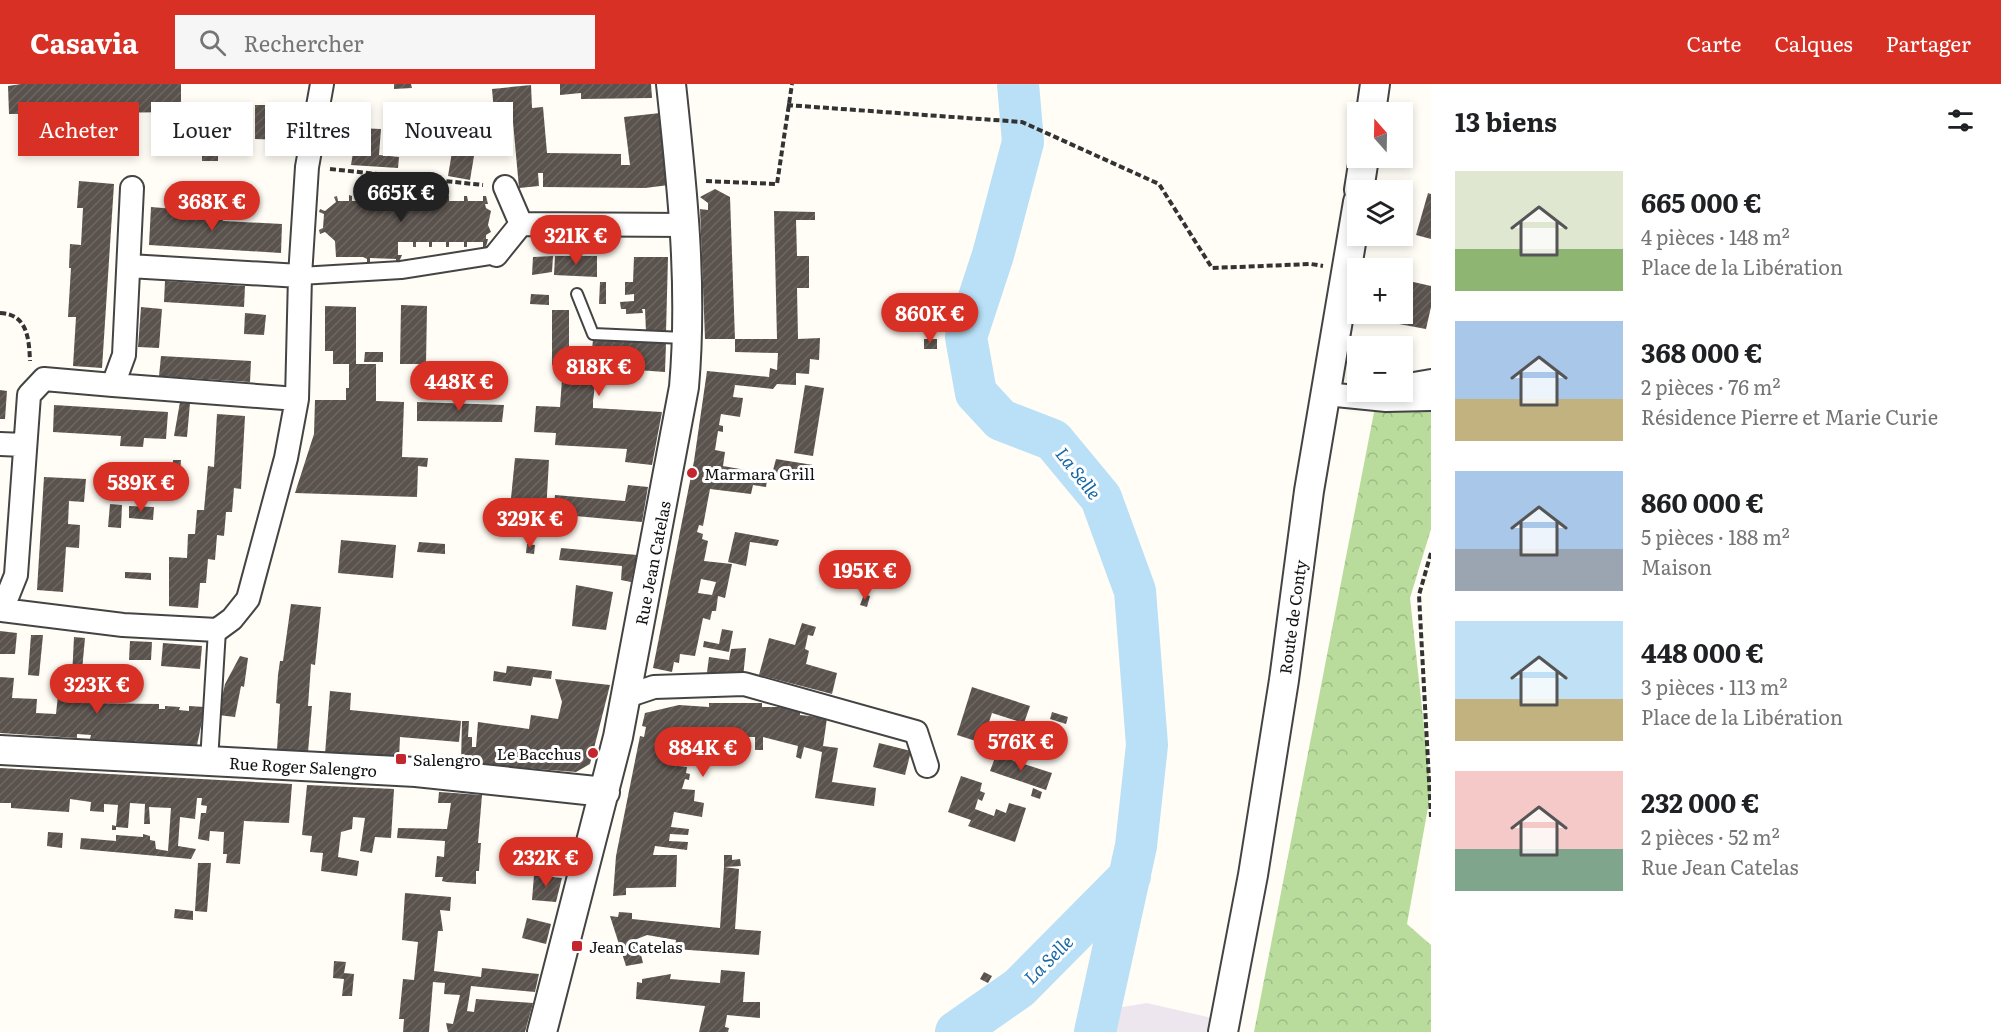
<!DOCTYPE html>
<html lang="fr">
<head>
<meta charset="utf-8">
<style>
  :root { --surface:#fff; --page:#f6f6f6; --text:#202124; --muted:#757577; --accent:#d93025 }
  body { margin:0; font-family:Literata,serif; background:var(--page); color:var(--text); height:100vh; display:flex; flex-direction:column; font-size:22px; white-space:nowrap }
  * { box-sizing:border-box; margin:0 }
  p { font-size:20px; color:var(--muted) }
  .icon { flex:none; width:33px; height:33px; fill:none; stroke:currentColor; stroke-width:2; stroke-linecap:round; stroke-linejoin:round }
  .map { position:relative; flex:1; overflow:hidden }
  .sheet { display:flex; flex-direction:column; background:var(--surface); width:570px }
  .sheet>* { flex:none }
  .hud { position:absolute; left:18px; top:18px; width:570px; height:54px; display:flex; gap:12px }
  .needle { width:39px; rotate:340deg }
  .buttons { position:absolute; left:1347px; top:18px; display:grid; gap:12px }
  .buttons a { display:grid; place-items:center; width:66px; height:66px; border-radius:0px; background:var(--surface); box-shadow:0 3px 9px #0003; font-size:30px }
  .price { position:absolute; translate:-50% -51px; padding:0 14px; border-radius:21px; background:var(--accent); color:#fff; font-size:20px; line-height:39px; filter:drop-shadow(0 2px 3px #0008) }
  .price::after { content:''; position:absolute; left:50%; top:36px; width:18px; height:14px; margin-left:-9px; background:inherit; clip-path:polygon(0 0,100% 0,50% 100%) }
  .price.selected { background:#222; color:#fff }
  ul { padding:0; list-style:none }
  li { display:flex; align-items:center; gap:18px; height:150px; padding:0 24px }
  li span { display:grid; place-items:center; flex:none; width:168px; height:120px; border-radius:0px; color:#555 }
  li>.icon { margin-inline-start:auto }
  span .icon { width:72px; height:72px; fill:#fffc; stroke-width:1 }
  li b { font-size:26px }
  h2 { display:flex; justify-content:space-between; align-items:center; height:72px; padding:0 24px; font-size:26px }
  .tag { padding:0 21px; border-radius:0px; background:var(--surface); box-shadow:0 3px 9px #0003; font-size:21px; line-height:54px }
  .tag.selected { background:var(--accent); color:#fff }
  header { display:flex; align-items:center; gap:36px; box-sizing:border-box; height:84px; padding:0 30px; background:var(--accent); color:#fff }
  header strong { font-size:28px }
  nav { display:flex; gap:33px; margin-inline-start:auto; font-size:21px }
  .search { width:420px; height:54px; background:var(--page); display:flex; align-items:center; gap:15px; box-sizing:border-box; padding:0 21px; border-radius:0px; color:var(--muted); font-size:22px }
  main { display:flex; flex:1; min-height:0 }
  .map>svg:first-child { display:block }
</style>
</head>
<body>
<header>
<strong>Casavia</strong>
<div class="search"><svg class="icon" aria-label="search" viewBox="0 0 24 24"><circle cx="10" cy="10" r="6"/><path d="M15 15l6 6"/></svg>Rechercher</div>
<nav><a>Carte</a><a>Calques</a><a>Partager</a></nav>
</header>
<main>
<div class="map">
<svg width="1431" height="948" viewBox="0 0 1431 948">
  <defs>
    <pattern id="forest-crowns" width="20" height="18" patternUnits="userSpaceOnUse" patternTransform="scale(1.5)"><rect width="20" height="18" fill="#b9dc9c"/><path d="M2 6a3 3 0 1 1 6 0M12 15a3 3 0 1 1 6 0" fill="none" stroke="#9ebc85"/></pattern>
    <pattern id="building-hatch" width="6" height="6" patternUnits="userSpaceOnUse" patternTransform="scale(1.5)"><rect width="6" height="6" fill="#5a524d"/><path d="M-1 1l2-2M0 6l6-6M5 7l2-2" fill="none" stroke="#6d6662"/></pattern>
  </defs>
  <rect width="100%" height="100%" fill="#fffdf5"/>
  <path fill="#eee6ef" d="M 1147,919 L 1225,937 L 1223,948 L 1111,948 L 1116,924 Z"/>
  <path fill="url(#forest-crowns)" d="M 1375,323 L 1431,325 L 1431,445 L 1410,514 L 1431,707 L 1407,840 L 1431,861 L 1431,948 L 1254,948 Z"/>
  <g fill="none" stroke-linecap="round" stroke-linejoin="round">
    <path stroke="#b9e0f7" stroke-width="42" d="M 1018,0 L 1023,58 L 993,171 L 966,253 L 976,309 L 1001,336 L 1053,356 L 1101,414 L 1135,507 L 1147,661 L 1136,762 L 1095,948
      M 956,948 L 1019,904 L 1130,792"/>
  </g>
  <path fill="url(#building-hatch)" fill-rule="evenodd" d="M 21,0 L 181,0 L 181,28 L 9,30 L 8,2 Z
    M 394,0 L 411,0 L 412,4 L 394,5 Z
    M 560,0 L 651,0 L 652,14 L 581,15 L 581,9 L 560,11 Z
    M 531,1 L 532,24 L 543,23 L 547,69 L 621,70 L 621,81 L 630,81 L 624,33 L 660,29 L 669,101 L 645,104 L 543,103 L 543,89 L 538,89 L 539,102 L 519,104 L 512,27 L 494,28 L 492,5 Z
    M 255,21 L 285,21 L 287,56 L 255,55 Z
    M 357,44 L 381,45 L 379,71 L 399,73 L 398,84 L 351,81 Z
    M 454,56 L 476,60 L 470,96 L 448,92 Z
    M 218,62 L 218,77 L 202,77 L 202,63 Z
    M 79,97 L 114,100 L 102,284 L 73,282 L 76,233 L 68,233 L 71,184 L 69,184 L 70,160 L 81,161 L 83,124 L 77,124 Z
    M 366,97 L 368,97 L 368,101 L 395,101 L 395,97 L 398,97 L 402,103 L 398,103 L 398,117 L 413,117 L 413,112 L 416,112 L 416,117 L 429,117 L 429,112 L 432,112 L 432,117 L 446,117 L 446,112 L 449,112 L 449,117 L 464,117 L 464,112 L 467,112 L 468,117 L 483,117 L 483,112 L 486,112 L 488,120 L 485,120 L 486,124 L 491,127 L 488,141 L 491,148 L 486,151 L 486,155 L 488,155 L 486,163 L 483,163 L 483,158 L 467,158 L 467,163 L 464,163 L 464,158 L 449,158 L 449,163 L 446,163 L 446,158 L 432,158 L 432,163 L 429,163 L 429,158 L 416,158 L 416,163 L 413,163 L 413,158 L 398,158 L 398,171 L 402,171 L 399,178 L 396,179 L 396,175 L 370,174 L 370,179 L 367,178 L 367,175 L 363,173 L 336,173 L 335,157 L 325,148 L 320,150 L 319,146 L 323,144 L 324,130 L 319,128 L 320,125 L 325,127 L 336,118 L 334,113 L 337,112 L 338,117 L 349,117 L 349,111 L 352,112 L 352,117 L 366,117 L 366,104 L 362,104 L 362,101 L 366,101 Z
    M 715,105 L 730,113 L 735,255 L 705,255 L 700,125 L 708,126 L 708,119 L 700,113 Z
    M 1428,109 L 1431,110 L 1431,155 L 1416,151 Z
    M 151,123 L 175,125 L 175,128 L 224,128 L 223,137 L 282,140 L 281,169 L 149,161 Z
    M 774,127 L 815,128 L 815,136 L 796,136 L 797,172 L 809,172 L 809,204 L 797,204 L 798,255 L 820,254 L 819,276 L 810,275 L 809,290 L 796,289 L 796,301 L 777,300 L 773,305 L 735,301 L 733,313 L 743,314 L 740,333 L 721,330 L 719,341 L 723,342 L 723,348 L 718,347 L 715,366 L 725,368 L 723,382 L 768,390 L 766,403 L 753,401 L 751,410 L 710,405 L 703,442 L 699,441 L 697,448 L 703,450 L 702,455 L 708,457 L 704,477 L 732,480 L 725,514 L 718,512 L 716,527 L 712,527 L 710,536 L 703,534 L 695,572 L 680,570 L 679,579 L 674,578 L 672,588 L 653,584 L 694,377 L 707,287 L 769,293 L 770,284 L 777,286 L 778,269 L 735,268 L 735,255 L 777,255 ZM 701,495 L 716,498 L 712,511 L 698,509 Z
    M 553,172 L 552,188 L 532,191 L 533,173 Z
    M 555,172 L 597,172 L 597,193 L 554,191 Z
    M 634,173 L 668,173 L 666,248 L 646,248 L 645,225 L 642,225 L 643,229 L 626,230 L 626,225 L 621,225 L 620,218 L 634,217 L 634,210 L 625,211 L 625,198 L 633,198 Z
    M 165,197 L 245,202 L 244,223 L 164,218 Z
    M 1409,197 L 1431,202 L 1431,223 L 1426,245 L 1399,240 Z
    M 600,198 L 606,198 L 606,220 L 599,220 Z
    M 531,210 L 549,211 L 549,221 L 530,220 Z
    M 401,221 L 427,222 L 426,280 L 400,280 Z
    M 325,222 L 356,223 L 356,280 L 376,280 L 376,317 L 404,318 L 402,373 L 428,374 L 427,383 L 418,382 L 417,413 L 295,409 L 314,350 L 315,316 L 346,316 L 346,304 L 349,304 L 349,280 L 333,280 L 333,267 L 325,267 Z
    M 141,223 L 162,225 L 159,264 L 138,263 Z
    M 552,226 L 569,226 L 569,264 L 592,265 L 593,256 L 666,259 L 665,288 L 637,286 L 638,275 L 610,273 L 609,286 L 597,285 L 593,317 L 593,324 L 662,328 L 652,381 L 625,378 L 627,365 L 555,361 L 556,349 L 534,348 L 536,322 L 560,323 L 563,282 L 592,283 L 552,281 Z
    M 245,229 L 266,231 L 264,251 L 244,250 Z
    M 924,255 L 937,255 L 937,265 L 924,265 Z
    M 365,268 L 383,268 L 383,278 L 364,278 Z
    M 161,272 L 251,277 L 250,298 L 159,292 Z
    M 805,301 L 824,304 L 813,372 L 794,369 Z
    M 0,306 L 7,307 L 5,335 L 0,335 Z
    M 180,318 L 190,319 L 187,353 L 174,352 Z
    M 417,318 L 504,321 L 502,338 L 417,337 Z
    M 54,321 L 168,328 L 166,355 L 144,354 L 143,363 L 120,362 L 121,352 L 53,348 Z
    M 217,330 L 245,332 L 241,405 L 234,404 L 232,428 L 226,428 L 224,452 L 217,451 L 215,476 L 208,475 L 206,499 L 200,499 L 198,524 L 169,522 L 169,473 L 187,474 L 188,450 L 195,450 L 197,426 L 204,426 L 208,382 L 214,383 Z
    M 515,374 L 549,376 L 546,429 L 521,426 L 521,414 L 511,414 Z
    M 776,375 L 813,381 L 810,397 L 772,390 Z
    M 173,376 L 181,376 L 180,388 L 172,387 Z
    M 156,384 L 164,384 L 164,393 L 155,392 Z
    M 44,393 L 86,395 L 84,418 L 69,417 L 68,440 L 80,441 L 79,464 L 66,463 L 63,508 L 37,506 Z
    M 628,401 L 648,403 L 642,438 L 553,430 L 555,411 L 625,417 Z
    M 110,420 L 122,421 L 121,444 L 108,443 Z
    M 129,422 L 154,423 L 153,436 L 129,434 Z
    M 735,448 L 779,456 L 777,462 L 750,458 L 746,482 L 728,478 Z
    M 341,456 L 396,461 L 393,494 L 338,489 Z
    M 419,458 L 445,460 L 445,470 L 417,468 Z
    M 527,460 L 535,461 L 534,470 L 526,469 Z
    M 561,464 L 637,471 L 631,498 L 621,496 L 622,482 L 559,476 Z
    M 125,488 L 151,489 L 151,496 L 125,494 Z
    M 576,501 L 613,508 L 606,546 L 572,542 Z
    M 864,510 L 870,512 L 867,523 L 860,521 Z
    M 291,520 L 321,523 L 315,581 L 311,580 L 308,622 L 312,622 L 308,668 L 277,666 L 280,620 L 276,619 L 278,591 L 280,577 L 283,577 Z
    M 802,539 L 816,543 L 813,552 L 808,551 L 805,565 L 809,567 L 806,580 L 837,589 L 832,610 L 759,591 L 769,554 L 795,561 Z
    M 722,545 L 733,547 L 729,568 L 703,563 L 704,557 L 719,560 Z
    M 0,547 L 17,549 L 15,570 L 0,570 Z
    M 31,551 L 43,551 L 39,592 L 28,591 Z
    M 74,553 L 85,554 L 79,619 L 159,620 L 159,625 L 165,625 L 165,622 L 180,623 L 179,626 L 189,627 L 189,622 L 205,623 L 197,661 L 90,655 L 91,651 L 77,650 L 77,654 L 0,649 L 0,593 L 14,594 L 12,614 L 37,615 L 36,629 L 56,630 L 60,592 L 72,593 Z
    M 130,557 L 152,558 L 151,576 L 129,576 Z
    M 163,559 L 202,562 L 200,585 L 161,582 Z
    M 746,564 L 743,594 L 706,596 L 709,573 L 729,576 L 731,565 Z
    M 240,572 L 248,574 L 244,603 L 241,602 L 235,633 L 218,631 L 225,600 Z
    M 507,582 L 552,587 L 551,595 L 533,593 L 531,602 L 493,597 L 494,587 L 506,589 Z
    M 555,595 L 610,601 L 590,680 L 576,688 L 461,679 L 462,637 L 469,637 L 468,653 L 472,653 L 472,663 L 476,663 L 478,638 L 529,645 L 531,631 L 558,635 L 562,618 Z
    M 972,603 L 1030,622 L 1024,639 L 992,629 L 982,659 L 957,651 Z
    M 330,607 L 351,609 L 350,626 L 461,637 L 459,658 L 400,653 L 399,674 L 325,670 Z
    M 709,619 L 762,619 L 762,623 L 781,623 L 800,628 L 800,631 L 827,634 L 823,662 L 838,664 L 832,698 L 876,704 L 874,722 L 815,714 L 822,668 L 804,663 L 801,675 L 796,673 L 798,662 L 763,653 L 763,666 L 755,666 L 755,653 L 746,653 L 747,658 L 732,658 L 732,666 L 725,666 L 725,658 L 716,658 L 716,654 L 703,654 L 703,667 L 697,667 L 697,655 L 683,655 L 682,664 L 687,665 L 686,670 L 680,669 L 678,682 L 687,683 L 686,689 L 690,690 L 689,696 L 685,695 L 682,705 L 695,706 L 694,717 L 704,719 L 702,733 L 674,728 L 671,743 L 689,745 L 688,751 L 670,750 L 669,757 L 688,758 L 687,766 L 655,762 L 653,771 L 677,771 L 676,803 L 626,804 L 626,811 L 613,812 L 616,772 L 640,652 L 644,653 L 646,643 L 642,642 L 645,629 L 679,621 L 709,623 Z
    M 1052,628 L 1068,633 L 1066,640 L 1050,635 Z
    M 879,659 L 911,667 L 905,691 L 873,683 Z
    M 996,671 L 1052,689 L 1046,706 L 990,687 Z
    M 0,684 L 292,700 L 289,739 L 244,737 L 240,780 L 226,779 L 227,770 L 223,770 L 224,748 L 210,747 L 209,757 L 198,755 L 201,729 L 206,729 L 207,722 L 201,721 L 202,714 L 197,714 L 195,735 L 180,733 L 178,762 L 196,765 L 191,775 L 80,765 L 81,754 L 116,757 L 116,751 L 143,753 L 143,750 L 150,752 L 150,756 L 155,757 L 156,765 L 168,767 L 171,724 L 149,723 L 150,740 L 144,740 L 145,720 L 130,719 L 128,744 L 116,743 L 116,746 L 112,746 L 112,741 L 116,742 L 118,721 L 104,720 L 104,728 L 90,727 L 91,718 L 70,715 L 69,728 L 11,724 L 11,719 L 0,719 Z
    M 961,692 L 982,699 L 980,707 L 985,709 L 982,717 L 978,715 L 975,725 L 994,732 L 996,725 L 1006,729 L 1009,719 L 1026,724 L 1015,758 L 968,742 L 971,736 L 948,728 Z
    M 307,701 L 394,705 L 391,754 L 375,753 L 372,769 L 360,767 L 365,734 L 353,733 L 352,745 L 341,748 L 338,773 L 359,777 L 357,792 L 321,787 L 323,769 L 310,768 L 312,752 L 302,751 Z
    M 1033,704 L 1042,708 L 1040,715 L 1031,712 Z
    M 439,708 L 482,711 L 478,759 L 481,759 L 479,787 L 476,787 L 476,800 L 446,798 L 442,797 L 443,793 L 435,793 L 437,772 L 444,773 L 445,757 L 397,754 L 398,744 L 447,745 L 451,719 L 438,719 Z
    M 48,748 L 63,749 L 62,764 L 47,762 Z
    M 724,771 L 732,771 L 732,776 L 740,775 L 741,782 L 724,783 Z
    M 198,779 L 211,779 L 207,828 L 195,827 Z
    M 724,783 L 739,785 L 735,845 L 761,847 L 759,871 L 675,865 L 676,856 L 647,851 L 637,855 L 643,879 L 626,882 L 610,832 L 618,833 L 619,828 L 632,829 L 632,835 L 720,844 Z
    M 534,791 L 562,794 L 556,818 L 532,816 Z
    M 405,809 L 451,813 L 450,827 L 440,826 L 443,847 L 438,847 L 434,887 L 481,893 L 482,884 L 539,890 L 535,908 L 471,902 L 467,927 L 474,928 L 476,915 L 533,919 L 525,948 L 448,948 L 446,939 L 453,940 L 460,911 L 444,910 L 445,899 L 433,898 L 429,948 L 403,948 L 404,935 L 399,935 L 403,895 L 414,896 L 418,858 L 402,856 Z
    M 175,825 L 193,827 L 193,836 L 174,834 Z
    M 527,834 L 551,840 L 546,860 L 522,854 Z
    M 334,877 L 346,878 L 344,889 L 354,890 L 352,912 L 342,912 L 344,895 L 333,894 Z
    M 721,886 L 745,888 L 743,918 L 760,918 L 760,934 L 727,931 L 725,943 L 729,944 L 728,948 L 699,948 L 705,922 L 636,915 L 637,898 L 642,899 L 642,895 L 671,890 L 670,895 L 720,899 Z
    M 984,888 L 992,892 L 988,899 L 980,895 Z"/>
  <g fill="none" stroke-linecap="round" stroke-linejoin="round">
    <defs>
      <path id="service" d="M 577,210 L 593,250 L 684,254"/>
      <path id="pedestrian" d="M 300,192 L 401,186 L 496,171
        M 209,677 L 217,546"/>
      <path id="minor" d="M 132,104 L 124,271 L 113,301 L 44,295 L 29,311 L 16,491 L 2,526 L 123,541 L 217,546 L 232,535 L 248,515 L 286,374 L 297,315 L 300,192 L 307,83 L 322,0
        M 521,140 L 686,141
        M 496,171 L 521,140 L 505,103
        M 129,182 L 300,192
        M 113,301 L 297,315
        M 1402,302 L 1431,297
        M 1326,310 L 1386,316 L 1431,315
        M 0,360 L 24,361
        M 627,612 L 654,603 L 744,600 L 916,648 L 927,682"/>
      <path id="tertiary" d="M 1371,28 L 1375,0
        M 1359,106 L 1364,74
        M 0,666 L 416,688 L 605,708
        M 542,948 L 618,653 L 684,303 C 693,201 682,102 671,0
        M 1223,948 L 1253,791 L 1284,596 L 1309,407 L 1358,118"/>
    </defs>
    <use href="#service" stroke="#444" stroke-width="14"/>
    <use href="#pedestrian" stroke="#444" stroke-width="20"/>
    <use href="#minor" stroke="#444" stroke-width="26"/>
    <use href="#tertiary" stroke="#444" stroke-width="32"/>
    <path stroke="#333" stroke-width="4" stroke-dasharray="6 3" stroke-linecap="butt" d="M 787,21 L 1022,38 L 1159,100 L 1212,184 L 1311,180 L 1323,182
      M 330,85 L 483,101
      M 706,97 L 777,100 L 792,0
      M 0,229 C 28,230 29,256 30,277
      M 1431,469 L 1419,511 L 1431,733"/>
    <use href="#service" stroke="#fff" stroke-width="10"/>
    <use href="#pedestrian" stroke="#fff" stroke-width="16"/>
    <use href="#minor" stroke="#fff" stroke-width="22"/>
    <use href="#tertiary" stroke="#fff" stroke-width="28"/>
  </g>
  <g fill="#c4262e" stroke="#fff" stroke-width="2">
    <circle cx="692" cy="389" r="6"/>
    <circle cx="593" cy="669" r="6"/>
    <rect x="395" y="669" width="12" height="12" rx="3"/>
    <rect x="571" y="856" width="12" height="12" rx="3"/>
  </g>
  <g text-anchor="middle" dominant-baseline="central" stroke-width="6" stroke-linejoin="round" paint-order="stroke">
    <g font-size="16" fill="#111" stroke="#fff" text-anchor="start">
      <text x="704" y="389">Marmara Grill</text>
      <text x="581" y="669" text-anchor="end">Le Bacchus</text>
      <text x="413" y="675">Salengro</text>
      <text x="589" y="862">Jean Catelas</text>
    </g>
    <g font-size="16" fill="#111" stroke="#fff">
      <text transform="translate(652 479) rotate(-79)">Rue Jean Catelas</text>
      <text transform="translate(1292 533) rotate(-82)">Route de Conty</text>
      <text transform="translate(303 682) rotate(3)">Rue Roger Salengro</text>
    </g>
    <g font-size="18" font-style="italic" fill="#1768a6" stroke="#fff">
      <text transform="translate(1079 389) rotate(52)">La Selle</text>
      <text transform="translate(1048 875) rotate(-45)">La Selle</text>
    </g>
  </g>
</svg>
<div class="buttons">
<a><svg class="needle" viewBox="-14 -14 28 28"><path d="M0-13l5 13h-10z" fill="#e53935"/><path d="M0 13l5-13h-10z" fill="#757577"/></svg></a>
<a><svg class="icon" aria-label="layers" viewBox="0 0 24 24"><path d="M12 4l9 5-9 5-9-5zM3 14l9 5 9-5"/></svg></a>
<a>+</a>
<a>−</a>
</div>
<b class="price selected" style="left:401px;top:139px">665K €</b>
<b class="price" style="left:212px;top:148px">368K €</b>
<b class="price" style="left:576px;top:182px">321K €</b>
<b class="price" style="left:930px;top:260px">860K €</b>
<b class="price" style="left:599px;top:313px">818K €</b>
<b class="price" style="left:459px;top:328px">448K €</b>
<b class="price" style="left:141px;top:429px">589K €</b>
<b class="price" style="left:530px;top:465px">329K €</b>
<b class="price" style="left:865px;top:517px">195K €</b>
<b class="price" style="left:97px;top:631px">323K €</b>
<b class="price" style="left:1021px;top:688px">576K €</b>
<b class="price" style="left:703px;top:694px">884K €</b>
<b class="price" style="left:546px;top:804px">232K €</b>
<div class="hud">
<a class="tag selected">Acheter</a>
<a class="tag">Louer</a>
<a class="tag">Filtres</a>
<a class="tag">Nouveau</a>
</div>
</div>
<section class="sheet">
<h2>13 biens<svg class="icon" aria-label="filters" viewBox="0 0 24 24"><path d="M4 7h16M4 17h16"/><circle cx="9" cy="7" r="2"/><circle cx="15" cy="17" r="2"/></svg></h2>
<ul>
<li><span style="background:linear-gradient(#dfe7d0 65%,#8fb573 0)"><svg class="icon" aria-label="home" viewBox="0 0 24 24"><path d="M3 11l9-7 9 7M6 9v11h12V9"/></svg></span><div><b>665 000 €</b><p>4 pièces · 148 m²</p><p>Place de la Libération</p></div></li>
<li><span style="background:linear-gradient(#a9c7e8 65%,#c2b280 0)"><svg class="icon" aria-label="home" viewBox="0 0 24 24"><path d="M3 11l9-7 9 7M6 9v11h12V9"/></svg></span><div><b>368 000 €</b><p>2 pièces · 76 m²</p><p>Résidence Pierre et Marie Curie</p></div></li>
<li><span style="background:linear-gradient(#a9c7e8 65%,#9aa5b1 0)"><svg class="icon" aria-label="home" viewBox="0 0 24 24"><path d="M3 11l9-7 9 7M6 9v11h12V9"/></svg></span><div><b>860 000 €</b><p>5 pièces · 188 m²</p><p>Maison</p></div></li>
<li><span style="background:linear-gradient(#bfe0f5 65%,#c2b280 0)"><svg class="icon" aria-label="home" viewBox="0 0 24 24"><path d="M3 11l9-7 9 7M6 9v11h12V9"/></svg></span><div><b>448 000 €</b><p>3 pièces · 113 m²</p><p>Place de la Libération</p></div></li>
<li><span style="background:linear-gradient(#f6c9c9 65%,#7fa58c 0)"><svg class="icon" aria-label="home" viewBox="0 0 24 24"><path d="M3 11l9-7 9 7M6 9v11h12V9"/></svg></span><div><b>232 000 €</b><p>2 pièces · 52 m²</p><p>Rue Jean Catelas</p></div></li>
</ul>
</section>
</main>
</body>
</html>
